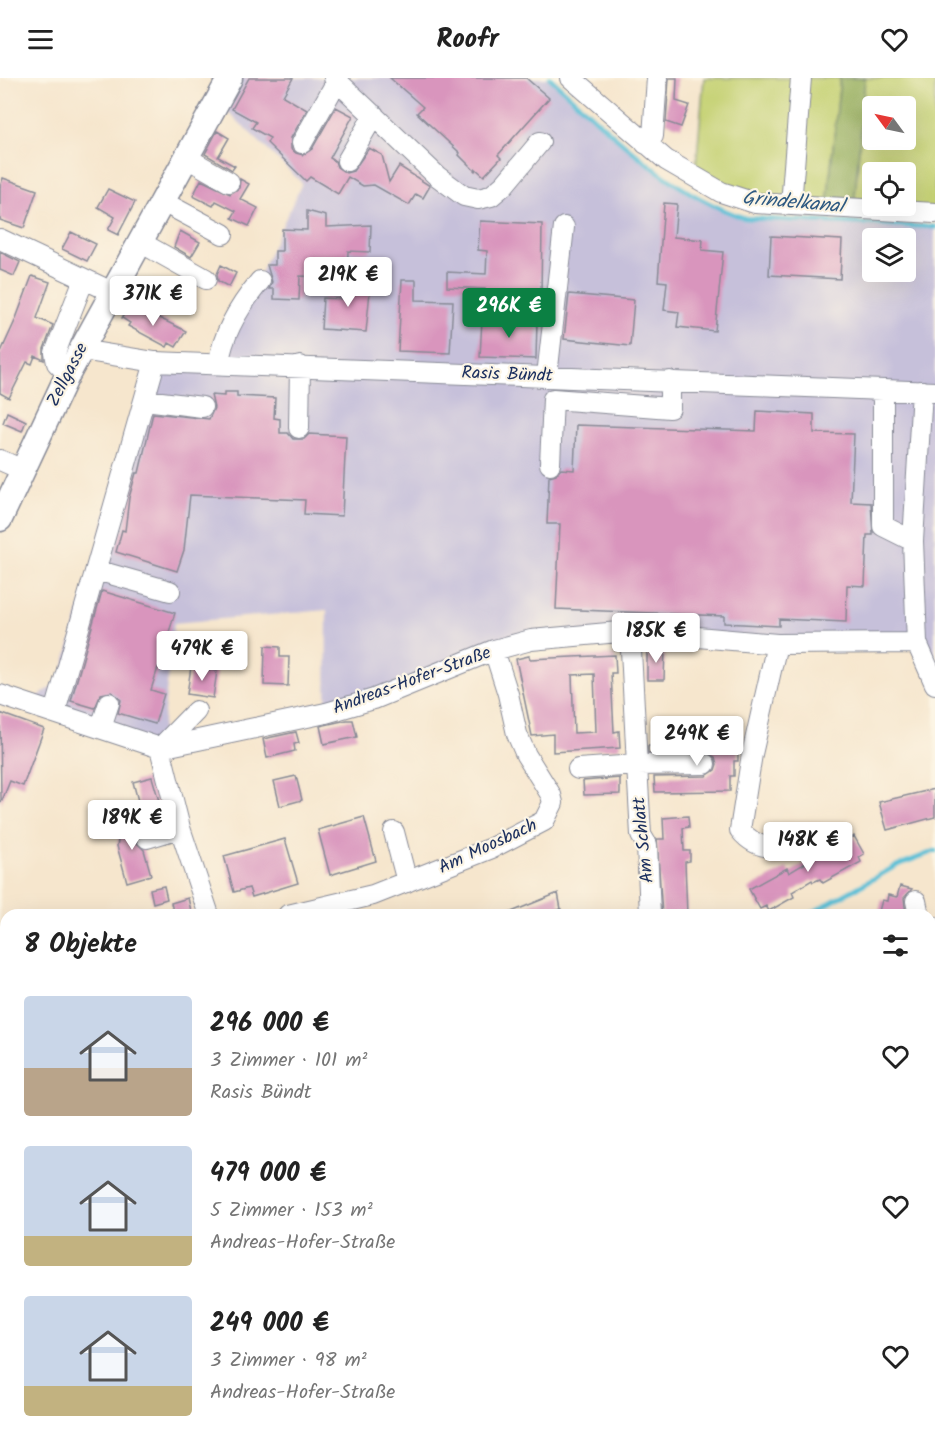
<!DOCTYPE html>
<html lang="de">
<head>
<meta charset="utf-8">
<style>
  :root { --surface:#fff; --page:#f2f2f2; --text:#222; --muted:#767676; --accent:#0b8043 }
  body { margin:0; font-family:Kalam,sans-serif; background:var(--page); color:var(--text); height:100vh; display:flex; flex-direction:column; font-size:22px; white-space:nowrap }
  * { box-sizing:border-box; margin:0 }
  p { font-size:20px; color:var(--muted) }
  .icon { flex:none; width:33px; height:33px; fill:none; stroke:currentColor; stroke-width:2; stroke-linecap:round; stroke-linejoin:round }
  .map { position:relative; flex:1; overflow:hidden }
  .details { position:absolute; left:0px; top:831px; width:936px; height:534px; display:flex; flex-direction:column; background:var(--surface); border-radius:18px 18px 0 0; box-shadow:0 6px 24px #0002 }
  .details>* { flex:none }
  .needle { width:39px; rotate:303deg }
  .controls { position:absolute; left:862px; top:18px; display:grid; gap:12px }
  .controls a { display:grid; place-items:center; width:54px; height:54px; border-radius:6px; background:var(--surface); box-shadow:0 6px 24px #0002; font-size:30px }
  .price { position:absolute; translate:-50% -51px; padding:0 14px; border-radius:6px; background:#fff; color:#222; font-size:20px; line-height:39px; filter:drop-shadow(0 2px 3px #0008) }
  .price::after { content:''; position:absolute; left:50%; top:36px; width:18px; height:14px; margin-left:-9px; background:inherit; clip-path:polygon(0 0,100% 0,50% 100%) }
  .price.active { background:var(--accent); color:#fff }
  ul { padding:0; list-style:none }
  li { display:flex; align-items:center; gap:18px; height:150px; padding:0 24px }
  li span { display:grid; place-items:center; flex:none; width:168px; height:120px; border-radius:6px; color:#555 }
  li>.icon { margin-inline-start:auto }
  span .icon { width:72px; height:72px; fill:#fffc; stroke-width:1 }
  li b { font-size:26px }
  h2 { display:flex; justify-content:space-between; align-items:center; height:72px; padding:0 24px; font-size:26px }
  header { display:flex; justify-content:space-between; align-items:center; height:78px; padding:0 24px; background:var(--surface); font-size:27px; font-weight:700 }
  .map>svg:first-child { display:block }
</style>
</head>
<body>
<header><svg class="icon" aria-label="menu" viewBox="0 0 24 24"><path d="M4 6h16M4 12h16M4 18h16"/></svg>Roofr<svg class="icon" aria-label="heart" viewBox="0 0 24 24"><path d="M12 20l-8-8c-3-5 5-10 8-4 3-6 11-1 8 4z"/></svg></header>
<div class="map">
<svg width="935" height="1365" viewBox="0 0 935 1365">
  <rect width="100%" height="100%" fill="#fcf5e5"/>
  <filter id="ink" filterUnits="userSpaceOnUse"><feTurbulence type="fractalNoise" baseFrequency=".0167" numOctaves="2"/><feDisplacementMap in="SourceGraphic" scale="12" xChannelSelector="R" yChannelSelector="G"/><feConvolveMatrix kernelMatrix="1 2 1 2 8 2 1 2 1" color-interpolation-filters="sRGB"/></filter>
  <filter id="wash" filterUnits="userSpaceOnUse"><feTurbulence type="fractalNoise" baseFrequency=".008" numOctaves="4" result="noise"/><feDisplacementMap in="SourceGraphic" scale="24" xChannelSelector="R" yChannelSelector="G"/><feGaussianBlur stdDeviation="1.35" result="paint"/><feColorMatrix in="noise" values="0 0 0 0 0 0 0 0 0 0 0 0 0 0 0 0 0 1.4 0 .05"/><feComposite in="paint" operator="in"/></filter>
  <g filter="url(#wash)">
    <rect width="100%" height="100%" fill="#f6e6cd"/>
    <path fill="#c6c0da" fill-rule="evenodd" d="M 230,0 L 549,0 L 654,92 L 719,131 L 746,140 L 935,149 L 935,606 L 916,565 L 630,553 L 531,562 L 326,635 L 327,532 L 174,545 L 160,670 L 28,626 L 60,603 L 148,283 L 219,284 L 302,105 L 217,23 ZM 873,160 L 906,160 L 906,194 L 873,194 Z"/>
    <path fill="#c5d173" stroke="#708068" stroke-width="1.5" fill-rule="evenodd" d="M 704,0 L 840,0 L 827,129 L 755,125 L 695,100 Z
      M 865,0 L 935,0 L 935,134 L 854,130 ZM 873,28 L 906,28 L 906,62 L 873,62 ZM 873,94 L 906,94 L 906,128 L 873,128 Z
      M 681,1359 L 761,1359 L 757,1365 L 678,1365 Z"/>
    <path fill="#9cb365" stroke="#5c7162" stroke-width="1.5" d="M 840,0 L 865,0 L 854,130 L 827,129 Z"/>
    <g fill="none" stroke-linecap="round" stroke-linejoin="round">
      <path stroke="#59c0d7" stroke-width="4.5" d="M 550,0 C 610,53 668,115 745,140 L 935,149
        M 808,837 L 896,788 L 935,773"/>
    </g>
    <g id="blocks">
      <path fill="#d995bd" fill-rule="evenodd" d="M 249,0 L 293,0 L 283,18 L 307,32 L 291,60 L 291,71 L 296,75 L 303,77 L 312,71 L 336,29 L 353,38 L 330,80 L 335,83 L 337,89 L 346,95 L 353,93 L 369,70 L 382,77 L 389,104 L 399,88 L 430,108 L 423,120 L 416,116 L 409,127 L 374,107 L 363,108 L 348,99 L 338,116 L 310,99 L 306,103 L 267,65 L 270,60 L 252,50 L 256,44 L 232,31 Z
        M 390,0 L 526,0 L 549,20 L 498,77 L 501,80 L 484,98 L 476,91 L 475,93 L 459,77 L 460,75 L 417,35 L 423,29 Z
        M 669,0 L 677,0 L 676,23 L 689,27 L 681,49 L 666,44 Z
        M 217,53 L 229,60 L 218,79 L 235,88 L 232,92 L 205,76 Z
        M 3,100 L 37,112 L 24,150 L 0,142 L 0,109 Z
        M 240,101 L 249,106 L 240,121 L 258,130 L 249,148 L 232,140 L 236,133 L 216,123 L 213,128 L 193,118 L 201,102 L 230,116 L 239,110 Z
        M 108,111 L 135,124 L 118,157 L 108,152 L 115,139 L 98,129 Z
        M 664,125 L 677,126 L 674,159 L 703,162 L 702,172 L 723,174 L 715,253 L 677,249 L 679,234 L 664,232 L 667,204 L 658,203 Z
        M 307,133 L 326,138 L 326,149 L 371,147 L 370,174 L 348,173 L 347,200 L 300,198 L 299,222 L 274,221 L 274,211 L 269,211 L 272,204 L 267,187 L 275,187 L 275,173 L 282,173 L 282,151 L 307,152 Z
        M 480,143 L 542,146 L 541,219 L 485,216 L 485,211 L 447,209 L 447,194 L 486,196 L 487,173 L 478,172 Z
        M 180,153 L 200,164 L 191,179 L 174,169 Z
        M 71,154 L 96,166 L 87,183 L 62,171 Z
        M 771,158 L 842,162 L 840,201 L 769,197 Z
        M 0,174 L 20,184 L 14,198 L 0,192 Z
        M 221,187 L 236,195 L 229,209 L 218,203 L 217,196 Z
        M 32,198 L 50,204 L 37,240 L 53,247 L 44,271 L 44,282 L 35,278 L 32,286 L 27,284 L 9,320 L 0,315 L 0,276 L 15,243 Z
        M 345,202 L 371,203 L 366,254 L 321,251 L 323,220 L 343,221 Z
        M 402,202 L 416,202 L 416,222 L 453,223 L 450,275 L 398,273 Z
        M 569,216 L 634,222 L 630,268 L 564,261 Z
        M 130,226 L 186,253 L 176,269 L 169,265 L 167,269 L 128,248 L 130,245 L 122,240 Z
        M 482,241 L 537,243 L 536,281 L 480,279 Z
        M 224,314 L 237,314 L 237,318 L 275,320 L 274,340 L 280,341 L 280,355 L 288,355 L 293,361 L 304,361 L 309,356 L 346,358 L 342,438 L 304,436 L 305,422 L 190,417 L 184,472 L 177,493 L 116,474 L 122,452 L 125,453 L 129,420 L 136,395 L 139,395 L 153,335 L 209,341 L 214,330 L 211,317 L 224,318 Z
        M 757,333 L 814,336 L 814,355 L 854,356 L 851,424 L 871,425 L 873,455 L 873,457 L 867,457 L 865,508 L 847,507 L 846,544 L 779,541 L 779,548 L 724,545 L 724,538 L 556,531 L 560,446 L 547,446 L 549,398 L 556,396 L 561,391 L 574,392 L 576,347 L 756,353 Z
        M 7,334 L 26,343 L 22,353 L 3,345 Z
        M 102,513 L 175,535 L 151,612 L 164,616 L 155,646 L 118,635 L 121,622 L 112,614 L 101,616 L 95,630 L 71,623 Z
        M 265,568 L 280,569 L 280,579 L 289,579 L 288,608 L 264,607 Z
        M 647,571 L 665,571 L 664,602 L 647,602 Z
        M 615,577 L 616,595 L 611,595 L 614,654 L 619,653 L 620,670 L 553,674 L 553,656 L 532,658 L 516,581 L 529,578 L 530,581 ZM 594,596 L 596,654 L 574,655 L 572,597 Z
        M 191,589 L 217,593 L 213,620 L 187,616 Z
        M 0,635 L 44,651 L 23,708 L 10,703 L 1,725 Z
        M 347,642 L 353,642 L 357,659 L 324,666 L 320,648 Z
        M 660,652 L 673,652 L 674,667 L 738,668 L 738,683 L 734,683 L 734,698 L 730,698 L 730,713 L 655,714 L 654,699 L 706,698 L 715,692 L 717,686 L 715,679 L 705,674 L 648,675 L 648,668 L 660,668 Z
        M 296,654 L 299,665 L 294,666 L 295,673 L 267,680 L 263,661 Z
        M 296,698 L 302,722 L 280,728 L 274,703 Z
        M 152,699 L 159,723 L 156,724 L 159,734 L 142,738 L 133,704 Z
        M 620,700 L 620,716 L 584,717 L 583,703 Z
        M 935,711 L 935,739 L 887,752 L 879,724 Z
        M 123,734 L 132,736 L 137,754 L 135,763 L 144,772 L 151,797 L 127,804 L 117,768 Z
        M 688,738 L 689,749 L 683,750 L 684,773 L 690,773 L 690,783 L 685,784 L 687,837 L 662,837 L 657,761 L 664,761 L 663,740 Z
        M 364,739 L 376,783 L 330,797 L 318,752 Z
        M 845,758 L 847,762 L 854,758 L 864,776 L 859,779 L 861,784 L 823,805 L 820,801 L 813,804 L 812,802 L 792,814 L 794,819 L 769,833 L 766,828 L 760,831 L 749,811 L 787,790 L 789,795 L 809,783 L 807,780 L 829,769 Z
        M 285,761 L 298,805 L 252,819 L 249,810 L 234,814 L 224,778 Z
        M 164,808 L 167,821 L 153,825 L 150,811 Z
        M 900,808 L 912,811 L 904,820 L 906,837 L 878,837 L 882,822 L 887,823 L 888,817 L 897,819 Z
        M 558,815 L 561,831 L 552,834 L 554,837 L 504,837 Z
        M 188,820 L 192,837 L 174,837 L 171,825 Z"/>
    </g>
  </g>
  <g filter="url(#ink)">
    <use href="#blocks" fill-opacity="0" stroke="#888a96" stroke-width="1.5"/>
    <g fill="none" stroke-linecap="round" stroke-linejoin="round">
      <defs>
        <path id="minor" d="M 334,0 L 437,98 L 464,118 L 478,121 L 491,118 L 504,107 L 540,64
          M 571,0 L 666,82 L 721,114 L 755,125 L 935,135
          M 302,65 L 337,3
          M 646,66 L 653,58 L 657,0
          M 187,80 L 229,104
          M 347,83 L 374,37
          M 163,124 L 223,156
          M 791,127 L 801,0
          M 0,161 L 112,214
          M 140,164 L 206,201
          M 81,272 L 155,284 L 935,314
          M 219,284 C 223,255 241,226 260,203
          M 68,296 L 57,285 L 55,275 L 84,201
          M 547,298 L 564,149
          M 883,312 L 883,448 L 913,463
          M 922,313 L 913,463 L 917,565 L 935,606
          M 145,322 L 202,329
          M 299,350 L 300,288
          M 0,382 L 23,392
          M 550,386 L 553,321 L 670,330 L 670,303
          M 96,492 L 170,513
          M 630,553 L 637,687 L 705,686
          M 777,566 L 752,676 L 740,752 C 764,782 794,765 826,758
          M 0,617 L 160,670 L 326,635 L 374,621 L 494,572 L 531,562 L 630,553 L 777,566 L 917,565
          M 196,633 L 160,670 L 180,750 L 209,837
          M 55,634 L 155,284
          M 101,649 L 109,625
          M 578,691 L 637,687 L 641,757 L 647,767 L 650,837
          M 394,754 L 407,804
          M 147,760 L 180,750
          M 916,823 L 919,837
          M 288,837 L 373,817 L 492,770 L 544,743 L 553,725 L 551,717 L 526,677 L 517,656 L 508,616 L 494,572
          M 930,850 L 935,849
          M 0,919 L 6,923
          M 930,1022 L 935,1023
          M 930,1135 L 935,1129
          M 930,1223 L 935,1215
          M 0,1237 L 6,1222
          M 0,1254 L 6,1256
          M 930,1352 L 935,1345
          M 264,1359 L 271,1365
          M 625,1359 L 628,1365
          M 40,1365 L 43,1359
          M 158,1365 L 162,1359
          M 358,1365 L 361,1359
          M 430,1365 L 432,1359
          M 672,1365 L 676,1359
          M 762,1365 L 767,1359
          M 845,1365 L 849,1359"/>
        <path id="major" d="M 0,441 L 68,296 L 230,0"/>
      </defs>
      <use href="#minor" stroke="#888a96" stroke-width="22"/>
      <use href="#major" stroke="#888a96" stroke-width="27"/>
      <use href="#minor" stroke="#fff" stroke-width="20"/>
      <use href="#major" stroke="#fff" stroke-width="24"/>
    </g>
  </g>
  <g text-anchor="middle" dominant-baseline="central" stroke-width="4.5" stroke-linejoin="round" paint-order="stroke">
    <g font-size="18" fill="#1b2f5e" stroke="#fcf5e5">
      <text transform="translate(68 297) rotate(-63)">Zellgasse</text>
      <text transform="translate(507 297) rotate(2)">Rasis Bündt</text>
      <text transform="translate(412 603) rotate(-20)">Andreas-Hofer-Straße</text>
      <text transform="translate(644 762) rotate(-96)">Am Schlatt</text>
      <text transform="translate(488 769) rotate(-25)">Am Moosbach</text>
    </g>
    <g font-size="20" font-style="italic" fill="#2e5a82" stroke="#fcf5e5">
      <text transform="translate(793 125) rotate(5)">Grindelkanal</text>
    </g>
  </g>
</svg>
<div class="controls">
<a><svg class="needle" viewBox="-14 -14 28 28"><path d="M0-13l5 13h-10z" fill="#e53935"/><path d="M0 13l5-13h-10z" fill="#767676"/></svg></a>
<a><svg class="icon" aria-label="locate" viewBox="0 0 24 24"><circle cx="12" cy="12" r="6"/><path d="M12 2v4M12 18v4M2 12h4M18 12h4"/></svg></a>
<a><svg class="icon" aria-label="layers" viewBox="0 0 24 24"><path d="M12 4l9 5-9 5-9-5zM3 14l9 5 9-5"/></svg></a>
</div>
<b class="price" style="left:348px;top:230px">219K €</b>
<b class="price" style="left:153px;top:249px">371K €</b>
<b class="price active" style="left:509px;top:261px">296K €</b>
<b class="price" style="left:656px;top:586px">185K €</b>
<b class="price" style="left:202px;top:604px">479K €</b>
<b class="price" style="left:697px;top:689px">249K €</b>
<b class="price" style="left:132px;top:773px">189K €</b>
<b class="price" style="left:808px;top:795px">148K €</b>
<section class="details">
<h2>8 Objekte<svg class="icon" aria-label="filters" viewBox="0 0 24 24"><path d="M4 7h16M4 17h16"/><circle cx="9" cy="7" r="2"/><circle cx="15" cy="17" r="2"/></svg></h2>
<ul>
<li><span style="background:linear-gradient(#c9d6e8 60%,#b9a48a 0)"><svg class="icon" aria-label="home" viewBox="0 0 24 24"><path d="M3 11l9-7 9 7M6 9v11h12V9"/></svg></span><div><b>296 000 €</b><p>3 Zimmer · 101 m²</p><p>Rasis Bündt</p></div><svg class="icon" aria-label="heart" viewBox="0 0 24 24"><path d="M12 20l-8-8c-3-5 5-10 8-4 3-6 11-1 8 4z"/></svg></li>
<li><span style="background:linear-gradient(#c9d6e8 75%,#c2b280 0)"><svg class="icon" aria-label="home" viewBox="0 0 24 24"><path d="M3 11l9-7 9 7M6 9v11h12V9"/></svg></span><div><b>479 000 €</b><p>5 Zimmer · 153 m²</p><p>Andreas-Hofer-Straße</p></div><svg class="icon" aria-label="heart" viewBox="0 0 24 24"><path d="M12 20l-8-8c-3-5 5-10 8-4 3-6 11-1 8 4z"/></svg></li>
<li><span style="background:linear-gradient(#c9d6e8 75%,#c2b280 0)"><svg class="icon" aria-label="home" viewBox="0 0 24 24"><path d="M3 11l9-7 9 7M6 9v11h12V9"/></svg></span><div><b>249 000 €</b><p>3 Zimmer · 98 m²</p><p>Andreas-Hofer-Straße</p></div><svg class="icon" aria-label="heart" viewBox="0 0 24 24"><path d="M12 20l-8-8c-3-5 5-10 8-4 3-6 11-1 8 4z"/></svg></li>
</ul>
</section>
</div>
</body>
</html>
